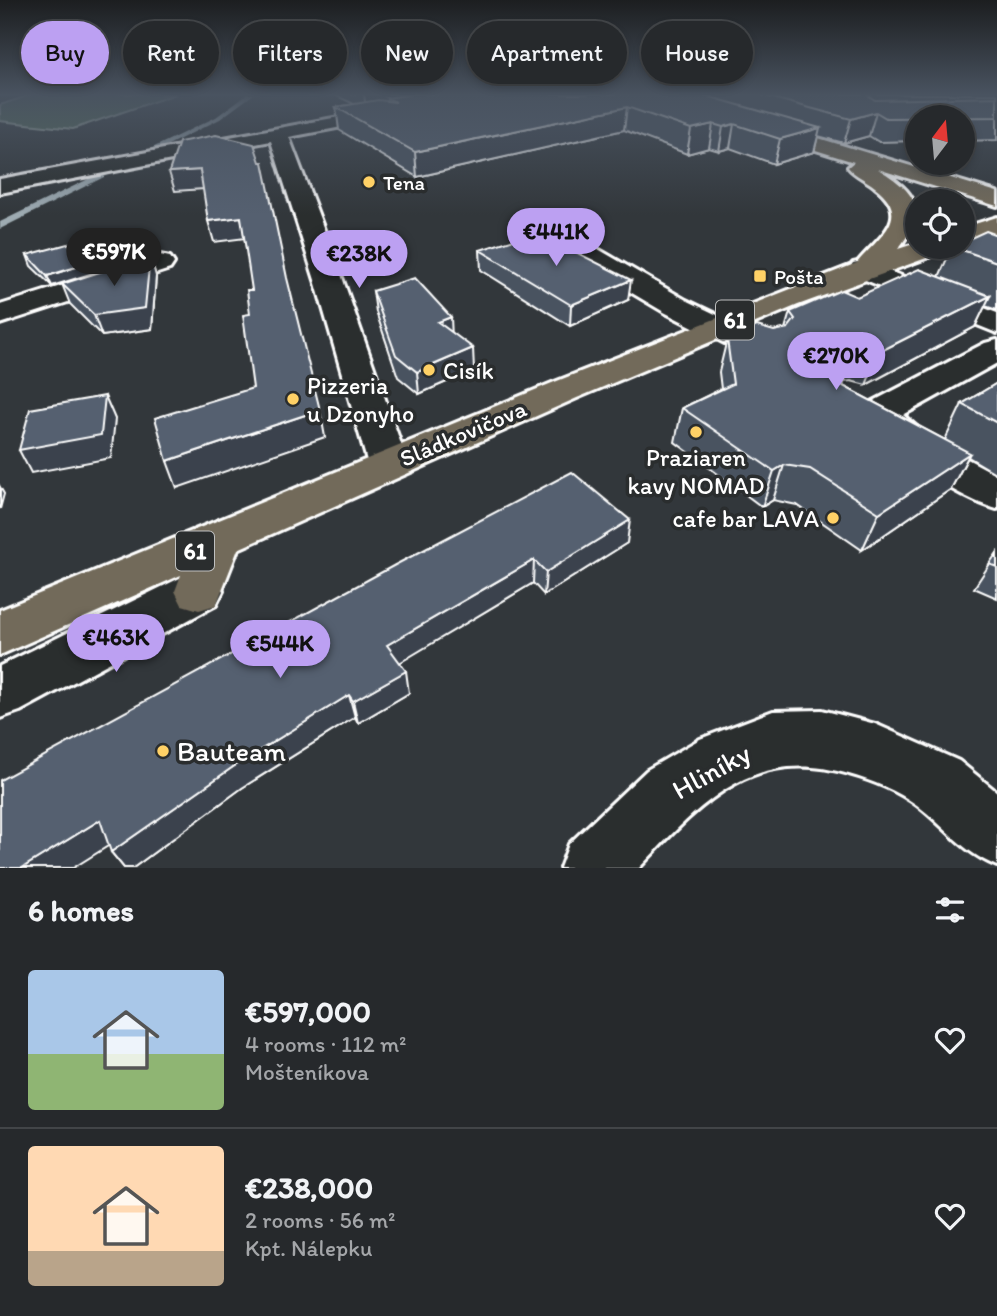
<!DOCTYPE html>
<html lang="en">
<head>
<meta charset="utf-8">
<style>
  :root { --surface:#26292c; --page:#323538; --text:#f1f3f6; --muted:#a4a6a9; --line:#424548; --accent:#bca0f2 }
  body { margin:0; font-family:Itim,sans-serif; background:var(--page); color:var(--text); height:100vh; display:flex; flex-direction:column; font-size:26px; white-space:nowrap }
  * { box-sizing:border-box; margin:0 }
  p { font-size:23px; color:var(--muted) }
  .icon { flex:none; width:38px; height:38px; fill:none; stroke:currentColor; stroke-width:2; stroke-linecap:round; stroke-linejoin:round }
  .map { position:relative; height:868px; overflow:hidden }
  .drawer { display:flex; flex-direction:column; background:var(--surface); flex:1 }
  .drawer>* { flex:none }
  .hud { position:absolute; left:21px; top:21px; width:956px; height:63px; display:flex; gap:14px }
  .needle { width:46px; rotate:16deg }
  .fabs { position:absolute; left:905px; top:105px; display:grid; gap:14px }
  .fabs a { display:grid; place-items:center; width:70px; height:70px; border-radius:50%; background:var(--surface); box-shadow:0 4px 10px #0003,0 0 0 2px var(--line); font-size:35px }
  .price { position:absolute; translate:-50% -60px; padding:0 16px; border-radius:24px; background:var(--accent); color:#111; font-size:23px; line-height:46px; filter:drop-shadow(0 2px 4px #0008) }
  .price::after { content:''; position:absolute; left:50%; top:42px; width:21px; height:16px; margin-left:-10px; background:inherit; clip-path:polygon(0 0,100% 0,50% 100%) }
  .price.selected { background:#222; color:#fff }
  ul { padding:0; list-style:none }
  li { display:flex; align-items:center; gap:21px; height:175px; padding:0 28px }
  li+li { border-top:2px solid var(--line) }
  li span { display:grid; place-items:center; flex:none; width:196px; height:140px; border-radius:7px; color:#555 }
  li>.icon { margin-inline-start:auto }
  span .icon { width:84px; height:84px; fill:#fffc; stroke-width:1 }
  li b { font-size:30px }
  h2 { display:flex; justify-content:space-between; align-items:center; height:84px; padding:0 28px; font-size:30px }
  .chip { padding:0 24px; border-radius:32px; background:var(--surface); box-shadow:0 4px 10px #0003,0 0 0 2px var(--line); font-size:24px; line-height:63px }
  .chip.selected { background:var(--accent); color:#111 }
  .map>svg:first-child { display:block }
</style>
</head>
<body>
<div class="map">
<svg width="997" height="868" viewBox="0 0 997 868">
  <rect width="100%" height="100%" fill="#32373b"/>
  <filter id="ink" filterUnits="userSpaceOnUse"><feTurbulence type="fractalNoise" baseFrequency=".0143" numOctaves="2"/><feDisplacementMap in="SourceGraphic" scale="14" xChannelSelector="R" yChannelSelector="G"/><feConvolveMatrix kernelMatrix="1 2 1 2 8 2 1 2 1" color-interpolation-filters="sRGB"/></filter>
  <g filter="url(#ink)">
    <path fill="#556f5c" stroke="#aab7ae" stroke-width="2" d="M 33,94 L 176,94 L 73,129 L 0,121 L 0,105 Z"/>
    <g fill="none" stroke-linecap="round" stroke-linejoin="round">
      <path fill="#9eabb2" fill-rule="evenodd" d="M 247,94 L 254,94 L 220,119 L 0,229 L 0,222 L 216,117 Z"/>
      <defs>
        <path id="minor" d="M 464,94 L 498,94 L 490,99 L 289,137 L 343,280 L 408,464 L 402,473 L 388,477 L 374,473 L 368,464 L 315,280 L 271,141 L 0,193 L 0,179 Z
          M 588,247 L 598,249 L 686,300 L 778,344 L 783,351 L 778,358 L 766,361 L 754,358 L 664,312 L 578,261 L 575,255 L 578,249 Z
          M 160,255 L 170,257 L 174,263 L 170,269 L 0,324 L 0,305 Z
          M 863,261 L 997,313 L 997,333 L 853,275 L 849,269 L 853,263 Z
          M 997,340 L 997,363 L 903,415 L 932,440 L 997,475 L 997,509 C 955,497 885,449 860,413 L 866,405 L 985,343 Z
          M 199,572 L 216,577 L 223,591 L 216,605 L 20,711 L 0,718 L 0,666 L 182,577 Z
          M 822,710 L 875,724 L 959,761 L 997,792 L 997,866 C 961,851 946,827 917,805 C 898,791 871,780 849,774 C 752,745 700,804 639,868 L 560,868 L 569,844 L 647,770 L 700,739 L 773,711 Z"/>
        <path id="major" d="M 765,122 L 997,192 L 997,206 L 878,169 C 918,193 928,211 898,249 L 917,243 L 917,247 L 944,247 L 940,253 L 798,305 L 577,398 L 238,549 L 216,605 L 199,610 L 182,605 L 175,591 L 181,575 L 0,655 L 0,610 L 552,383 L 857,263 C 878,237 914,217 875,187 C 867,180 855,176 848,167 L 854,162 L 758,132 L 756,128 Z
          M 997,217 L 997,233 L 962,244 L 962,228 Z"/>
      </defs>
      <use href="#minor" stroke="#fff" stroke-width="6"/>
      <use href="#major" stroke="#fff" stroke-width="6"/>
      <use href="#minor" fill="#2a2d2e" fill-rule="evenodd"/>
      <use href="#major" fill="#726b5a" fill-rule="evenodd"/>
    </g>
    <path fill="#485360" stroke="#fff" stroke-width="2" d="M 333,94 L 997,94 L 997,140 L 962,141 L 962,117 L 917,117 L 917,141 L 879,142 L 869,136 L 844,143 L 818,136 L 814,152 L 774,164 L 730,148 L 719,151 L 709,148 L 687,154 L 624,130 L 417,177 L 339,130 L 336,107 L 354,104 Z
      M 997,235 L 997,310 L 985,306 L 975,327 L 866,385 L 851,381 L 844,382 L 843,386 L 945,440 L 962,404 L 997,383 L 997,474 L 968,457 L 951,489 L 862,550 L 797,505 L 773,500 L 762,507 L 675,442 L 682,408 L 721,389 L 719,372 L 727,339 L 785,329 L 790,312 L 857,297 L 939,277 L 952,247 Z
      M 131,250 L 135,260 L 52,286 L 31,266 L 27,255 Z
      M 480,250 L 628,300 L 570,326 L 481,270 Z
      M 150,256 L 156,276 L 152,329 L 102,336 L 70,304 L 62,284 Z
      M 373,291 L 451,332 L 474,370 L 419,394 L 398,377 L 376,312 Z
      M 627,543 L 544,595 L 533,583 L 400,662 L 409,693 L 358,723 L 355,717 L 242,788 L 133,868 L 124,868 L 111,852 L 395,565 Z
      M 997,553 L 997,598 L 974,588 Z"/>
    <path fill="#3b434e" stroke="#fff" stroke-width="2" d="M 364,94 L 451,94 L 387,98 L 388,105 L 366,109 Z
      M 627,107 L 624,130 L 417,177 L 415,152 Z
      M 876,112 L 869,136 L 844,143 L 851,119 Z
      M 713,124 L 709,148 L 687,154 L 691,129 Z
      M 734,124 L 730,148 L 719,151 L 723,127 Z
      M 820,128 L 814,152 L 774,164 L 780,139 Z
      M 200,170 L 204,189 L 175,191 L 169,172 Z
      M 241,217 L 246,238 L 214,242 L 208,221 Z
      M 131,250 L 135,260 L 52,286 L 47,276 Z
      M 150,256 L 156,276 L 152,329 L 102,336 L 94,315 Z
      M 631,280 L 628,300 L 570,326 L 571,305 Z
      M 990,296 L 975,327 L 866,385 L 879,352 Z
      M 451,317 L 452,338 L 438,322 Z
      M 473,348 L 474,370 L 419,394 L 417,372 Z
      M 849,349 L 842,371 L 850,367 L 837,401 L 828,378 Z
      M 105,396 L 115,419 L 111,458 L 31,473 L 19,450 Z
      M 320,410 L 325,437 L 177,488 L 167,461 Z
      M 970,453 L 951,489 L 862,550 L 879,513 Z
      M 784,465 L 773,500 L 762,507 L 774,471 Z
      M 0,487 L 4,494 L 0,509 Z
      M 630,520 L 627,543 L 544,595 L 546,572 Z
      M 534,560 L 533,583 L 391,668 L 387,645 Z
      M 406,671 L 409,693 L 358,723 L 353,701 Z
      M 349,695 L 355,717 L 242,788 L 133,868 L 124,868 L 111,852 L 233,767 Z
      M 100,820 L 116,841 L 73,868 L 22,868 Z"/>
    <path fill="#546070" stroke="#fff" stroke-width="2" d="M 413,94 L 700,94 L 820,128 L 780,139 L 734,124 L 723,127 L 713,124 L 691,129 L 627,107 L 415,152 L 336,107 L 378,100 L 396,102 L 387,98 Z
      M 758,94 L 866,94 L 875,100 L 997,97 L 997,117 L 886,118 L 876,112 L 851,119 Z
      M 216,135 L 254,144 L 260,162 L 263,162 L 287,278 L 320,410 L 167,461 L 155,418 L 253,388 L 243,315 L 250,314 L 247,290 L 252,290 L 241,217 L 208,221 L 200,170 L 169,172 L 179,142 Z
      M 986,231 L 997,235 L 997,262 L 953,247 L 962,247 L 962,242 Z
      M 536,232 L 631,280 L 571,305 L 480,250 Z
      M 108,233 L 131,250 L 47,276 L 27,255 Z
      M 150,256 L 145,308 L 94,315 L 62,284 Z
      M 919,269 L 990,296 L 879,352 L 863,348 L 849,349 L 842,360 L 850,367 L 828,378 L 970,453 L 879,513 L 810,469 L 784,465 L 774,471 L 682,408 L 733,384 L 727,339 L 757,326 L 774,331 L 788,328 L 795,319 L 790,312 L 841,290 L 857,297 Z
      M 415,278 L 451,317 L 438,322 L 473,348 L 417,372 L 396,355 L 373,291 Z
      M 997,383 L 997,423 L 962,404 Z
      M 105,396 L 101,435 L 19,450 L 30,409 Z
      M 572,472 L 630,520 L 546,572 L 534,560 L 387,645 L 406,671 L 353,701 L 349,695 L 233,767 L 111,852 L 100,820 L 22,868 L 0,868 L 0,780 L 395,565 Z
      M 997,553 L 997,567 L 989,564 Z"/>
  </g>
  <linearGradient id="sky" x2="0" y2="1"><stop stop-color="#1c1e20"/><stop offset="0.44" stop-color="#495360"/><stop offset="1" stop-color="#495360" stop-opacity="0"/></linearGradient>
  <rect width="997" height="215" fill="url(#sky)"/>
  <g fill="#ffd166" stroke="#2a2d2e" stroke-width="2.5">
    <circle cx="369" cy="182" r="7"/>
    <rect x="753" y="269" width="14" height="14" rx="3.5"/>
    <circle cx="429" cy="370" r="7"/>
    <circle cx="293" cy="399" r="7"/>
    <circle cx="696" cy="432" r="7"/>
    <circle cx="833" cy="518" r="7"/>
    <circle cx="163" cy="751" r="7"/>
  </g>
  <g text-anchor="middle" dominant-baseline="central" stroke-width="7" stroke-linejoin="round" paint-order="stroke">
    <g font-size="21" fill="#fff" stroke="#2a2d2e" text-anchor="start">
      <text x="383" y="182">Tena</text>
      <text x="774" y="276">Pošta</text>
    </g>
    <g fill="#2a2d2e" stroke="#bfc0c0" stroke-width="2">
      <rect x="716" y="300.5" width="38" height="39" rx="5"/>
      <rect x="176" y="531.5" width="38" height="39" rx="5"/>
    </g>
    <g font-size="23" font-weight="bold" fill="#fff">
      <text x="735" y="320">61</text>
      <text x="195" y="551">61</text>
    </g>
    <g font-size="24" fill="#fff" stroke="#2a2d2e" text-anchor="start">
      <text x="443" y="370">Cisík</text>
      <text x="307" y="385">Pizzeria<tspan x="307" dy="28">u Dzonyho</tspan></text>
      <text x="696" y="457" text-anchor="middle">Praziaren<tspan x="696" dy="28">kavy NOMAD</tspan></text>
      <text x="819" y="518" text-anchor="end">cafe bar LAVA</text>
    </g>
    <g font-size="24" fill="#fff" stroke="#2a2d2e">
      <text transform="translate(463 433) rotate(-23)">Sládkovičova</text>
    </g>
    <g font-size="28" fill="#fff" stroke="#2a2d2e" text-anchor="start">
      <text x="177" y="751">Bauteam</text>
    </g>
    <g font-size="28" fill="#fff" stroke="#2a2d2e">
      <text transform="translate(711 771) rotate(-29)">Hliníky</text>
    </g>
  </g>
</svg>
<div class="fabs">
<a><svg class="needle" viewBox="-14 -14 28 28"><path d="M0-13l5 13h-10z" fill="#e53935"/><path d="M0 13l5-13h-10z" fill="#a4a6a9"/></svg></a>
<a><svg class="icon" aria-label="locate" viewBox="0 0 24 24"><circle cx="12" cy="12" r="6"/><path d="M12 2v4M12 18v4M2 12h4M18 12h4"/></svg></a>
</div>
<b class="price" style="left:556px;top:268px">€441K</b>
<b class="price selected" style="left:114px;top:288px">€597K</b>
<b class="price" style="left:359px;top:290px">€238K</b>
<b class="price" style="left:836px;top:392px">€270K</b>
<b class="price" style="left:116px;top:674px">€463K</b>
<b class="price" style="left:280px;top:680px">€544K</b>
<div class="hud">
<a class="chip selected">Buy</a>
<a class="chip">Rent</a>
<a class="chip">Filters</a>
<a class="chip">New</a>
<a class="chip">Apartment</a>
<a class="chip">House</a>
</div>
</div>
<section class="drawer">
<h2>6 homes<svg class="icon" aria-label="filters" viewBox="0 0 24 24"><path d="M4 7h16M4 17h16"/><circle cx="9" cy="7" r="2"/><circle cx="15" cy="17" r="2"/></svg></h2>
<ul>
<li><span style="background:linear-gradient(#a9c7e8 60%,#8fb573 0)"><svg class="icon" aria-label="home" viewBox="0 0 24 24"><path d="M3 11l9-7 9 7M6 9v11h12V9"/></svg></span><div><b>€597,000</b><p>4 rooms · 112 m²</p><p>Mošteníkova</p></div><svg class="icon" aria-label="heart" viewBox="0 0 24 24"><path d="M12 20l-8-8c-3-5 5-10 8-4 3-6 11-1 8 4z"/></svg></li>
<li><span style="background:linear-gradient(#ffd9b3 75%,#b9a48a 0)"><svg class="icon" aria-label="home" viewBox="0 0 24 24"><path d="M3 11l9-7 9 7M6 9v11h12V9"/></svg></span><div><b>€238,000</b><p>2 rooms · 56 m²</p><p>Kpt. Nálepku</p></div><svg class="icon" aria-label="heart" viewBox="0 0 24 24"><path d="M12 20l-8-8c-3-5 5-10 8-4 3-6 11-1 8 4z"/></svg></li>
</ul>
</section>
</body>
</html>
